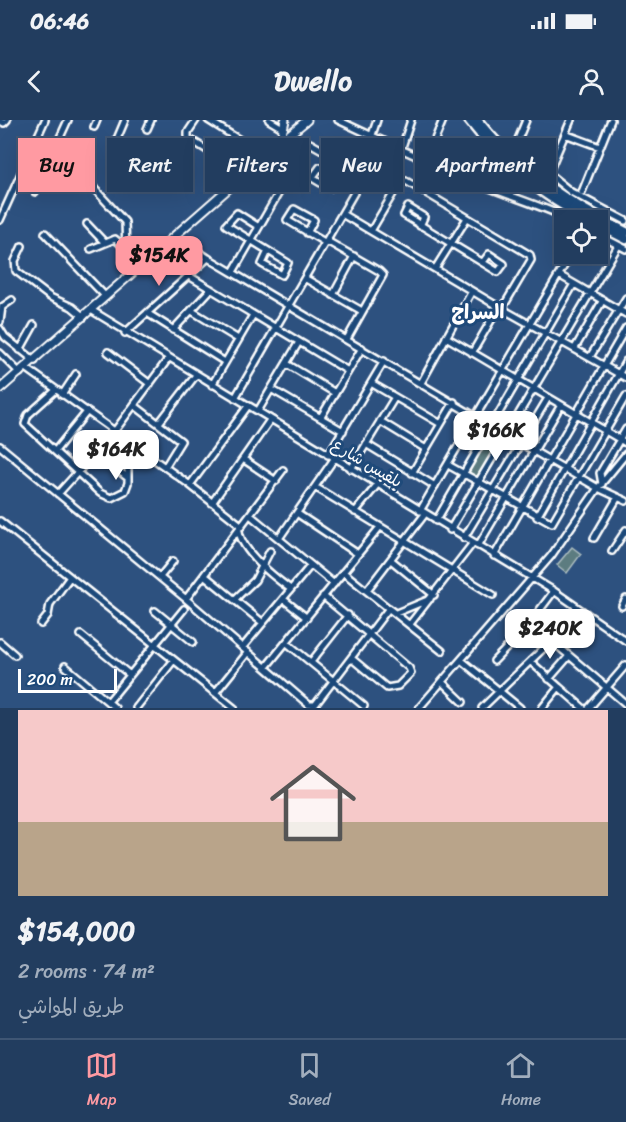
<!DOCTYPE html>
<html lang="en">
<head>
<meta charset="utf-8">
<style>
  :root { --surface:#223d5f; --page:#2e4868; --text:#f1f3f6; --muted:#a2aebd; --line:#3f5674; --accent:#ff9aa2 }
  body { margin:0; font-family:Sriracha,"Playpen Sans Arabic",sans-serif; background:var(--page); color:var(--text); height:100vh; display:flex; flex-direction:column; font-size:22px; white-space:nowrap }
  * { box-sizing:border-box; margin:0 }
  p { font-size:20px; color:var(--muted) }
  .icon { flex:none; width:33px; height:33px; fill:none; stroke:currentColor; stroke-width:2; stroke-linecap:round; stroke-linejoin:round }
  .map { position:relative; height:588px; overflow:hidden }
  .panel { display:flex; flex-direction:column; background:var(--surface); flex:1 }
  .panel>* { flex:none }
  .guide { position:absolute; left:18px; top:18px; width:591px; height:54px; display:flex; gap:12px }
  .buttons { position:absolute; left:554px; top:90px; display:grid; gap:12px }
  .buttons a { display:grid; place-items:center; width:54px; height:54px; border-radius:0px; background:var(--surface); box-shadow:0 6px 24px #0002,0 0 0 2px var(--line); font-size:30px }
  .scale { position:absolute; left:18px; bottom:15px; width:99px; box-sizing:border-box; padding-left:6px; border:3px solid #fff; border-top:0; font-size:16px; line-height:21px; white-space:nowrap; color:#fff; -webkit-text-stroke:4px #1f4a7a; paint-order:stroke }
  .price { position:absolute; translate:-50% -51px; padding:0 14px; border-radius:12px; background:#fff; color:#222; font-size:20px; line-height:39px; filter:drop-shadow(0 2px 3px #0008) }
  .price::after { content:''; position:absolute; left:50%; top:36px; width:18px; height:14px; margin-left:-9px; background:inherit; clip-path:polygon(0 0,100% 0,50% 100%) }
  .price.active { background:var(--accent); color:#111 }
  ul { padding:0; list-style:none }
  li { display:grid; align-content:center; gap:12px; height:318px; padding:0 18px }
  li span { display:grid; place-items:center; height:186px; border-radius:0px; color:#555 }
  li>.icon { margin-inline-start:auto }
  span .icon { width:108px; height:108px; fill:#fffc; stroke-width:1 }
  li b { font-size:26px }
  .tag { padding:0 21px; border-radius:0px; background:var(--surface); box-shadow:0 6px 24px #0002,0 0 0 2px var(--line); font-size:21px; line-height:54px }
  .tag.active { background:var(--accent); color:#111 }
  .status { display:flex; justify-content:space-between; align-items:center; height:42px; padding:0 30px; background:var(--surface); direction:ltr }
  .status svg { height:16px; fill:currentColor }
  header { display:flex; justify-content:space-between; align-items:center; height:78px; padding:0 18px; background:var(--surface); font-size:27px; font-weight:800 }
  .dock { display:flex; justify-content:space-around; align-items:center; height:84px; border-top:2px solid var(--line); background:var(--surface); font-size:16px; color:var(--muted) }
  .dock a { display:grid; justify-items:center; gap:3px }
  .dock .active { color:var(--accent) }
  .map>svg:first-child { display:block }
</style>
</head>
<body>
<div class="status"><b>06:46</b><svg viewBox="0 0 49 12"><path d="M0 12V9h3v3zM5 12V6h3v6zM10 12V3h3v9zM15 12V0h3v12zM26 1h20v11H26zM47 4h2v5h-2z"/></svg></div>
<header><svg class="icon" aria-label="back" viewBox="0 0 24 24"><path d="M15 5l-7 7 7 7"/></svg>Dwello<svg class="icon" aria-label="person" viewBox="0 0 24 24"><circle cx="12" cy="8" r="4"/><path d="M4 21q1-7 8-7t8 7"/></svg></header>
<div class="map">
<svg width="626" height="588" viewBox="0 0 626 588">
  <rect width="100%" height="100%" fill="#2d517f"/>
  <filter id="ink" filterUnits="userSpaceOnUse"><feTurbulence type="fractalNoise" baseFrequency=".0167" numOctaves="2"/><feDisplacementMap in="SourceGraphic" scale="12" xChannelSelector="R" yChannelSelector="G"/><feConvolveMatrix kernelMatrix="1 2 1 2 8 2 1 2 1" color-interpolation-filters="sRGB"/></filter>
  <g filter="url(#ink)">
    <path fill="#5c7c80" stroke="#aebec0" stroke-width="1.5" d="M 492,311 L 502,317 L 477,359 L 467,354 Z
      M 572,427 L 581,434 L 567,453 L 557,445 Z"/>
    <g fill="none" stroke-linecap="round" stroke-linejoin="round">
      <defs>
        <path id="minor" d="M 196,0 L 188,12 L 188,18 L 245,54
          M 208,0 L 265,36
          M 269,0 L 284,9
          M 338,0 C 387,23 436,46 485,66 C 514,78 543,86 571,100
          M 526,0 L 517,22 L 517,28 L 571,72 L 626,101
          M 0,1 L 4,3 L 7,0
          M 94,7 L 97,0
          M 147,9 L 151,0
          M 565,14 L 600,27
          M 372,15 L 377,0
          M 117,19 L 125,0
          M 401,30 L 411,0
          M 426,41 L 443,0
          M 257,44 L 286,63
          M 294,47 L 329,68 L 330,68 L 338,59 L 320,47 L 312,58
          M 78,51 L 125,102 L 126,130 L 140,147
          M 548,54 L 571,0
          M 35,72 L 68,0
          M 582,72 L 611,0
          M 342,94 L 499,187 L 626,258
          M 0,100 L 45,0
          M 87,104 L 105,123
          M 420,106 L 424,97 L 408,87 L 404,95 L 498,152 L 504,144 L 489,134 L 483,142
          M 259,107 L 237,93 L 226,105 L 288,143 L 282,155 L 262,144 L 268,131
          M 371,111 L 400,62 L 406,61 L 530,135 L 531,140 L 502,189
          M 45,113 L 106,177
          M 307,113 L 314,100 L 294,89 L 287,100 L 326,123
          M 597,114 L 626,129
          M 175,116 L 208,138 L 549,340 L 598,368 L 626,381
          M 327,121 L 379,151 L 383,155 L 347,219
          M 22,126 L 15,141 L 16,151 L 50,177 L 72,187 L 84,197
          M 91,129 L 115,119 L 125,128
          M 435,149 L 467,98
          M 233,152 L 307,24 L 310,23 L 366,55
          M 559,155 L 626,194
          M 189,156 L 348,251
          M 306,159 L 362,191
          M 333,175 L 354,136
          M 91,190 L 554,471 L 626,521
          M 192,191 L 238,219
          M 147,193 L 225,242
          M 0,202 L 2,187 L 12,180
          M 0,209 L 5,217 L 35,241
          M 173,210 L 211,169
          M 125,213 L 208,138
          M 446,217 L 626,323
          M 575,228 L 603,180
          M 20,230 L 34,205
          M 108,232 L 150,264
          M 0,233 L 20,253
          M 472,233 L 499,187
          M 590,237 L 626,178
          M 287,244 L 335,273
          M 26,248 L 190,365 L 242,406
          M 371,263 L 441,304
          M 421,263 L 472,171
          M 212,265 L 253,195
          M 271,269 L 343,311
          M 56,270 L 28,295 L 25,304 L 100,373 L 111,378 L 125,371 L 128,363 L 128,343 L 137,327
          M 62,275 L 76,254
          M 235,278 L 384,21
          M 134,285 L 181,321 L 165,347
          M 258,291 L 299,222
          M 321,297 L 362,228
          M 380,301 L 426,329
          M 159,303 L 196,255
          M 366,324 L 435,366
          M 0,326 L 186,479 L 309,585 L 315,585 L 389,488
          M 55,331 L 86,293
          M 95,332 L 128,358
          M 328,335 L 384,241
          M 243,339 L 276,361
          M 448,345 L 552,403 L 626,276
          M 351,349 L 395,277
          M 412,353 L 454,282
          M 602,364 L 600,353 L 626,309
          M 190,365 L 248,286
          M 315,367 L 493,475
          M 58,374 L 114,312 L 168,239
          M 212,383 L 270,300
          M 420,391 L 571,134
          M 355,392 L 377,365
          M 298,394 L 358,434
          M 250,395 L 334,464
          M 537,397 L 626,241
          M 0,401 L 234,588
          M 436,401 L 574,164
          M 450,410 L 618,126
          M 239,411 C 242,432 273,456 289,468
          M 280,417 L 334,339
          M 464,418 L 548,278
          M 594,418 L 618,377
          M 478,426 L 561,285
          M 612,431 L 626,410
          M 494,436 L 626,208
          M 391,440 L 434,475
          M 343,452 L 442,531
          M 204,455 L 263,503
          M 160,457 L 173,441
          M 367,470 L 425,394
          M 323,476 L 409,548 L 411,553 L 398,566 L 387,568 L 351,538
          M 186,479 L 283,350
          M 235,479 L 255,460 L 270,431
          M 283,479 L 307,498
          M 622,486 L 626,479
          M 155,491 L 193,522
          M 396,493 L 430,479
          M 41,504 L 48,495 L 50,484 L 70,457
          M 410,504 L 473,423
          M 81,515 L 130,555
          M 552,521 L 626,584
          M 0,522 L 15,535
          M 287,523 L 364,586
          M 243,527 L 311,445
          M 461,540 L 520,588
          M 494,541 L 527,507 L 554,471
          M 311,542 L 348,495
          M 531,542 L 559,567
          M 65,546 L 108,582 L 184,489
          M 266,547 L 380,407
          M 549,559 L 569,536
          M 442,562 L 463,582
          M 215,573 L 248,532
          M 108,582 L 115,588
          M 136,588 L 174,540
          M 419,588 L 551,436 L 598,368 L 626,334
          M 482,588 L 546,526 L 586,493
          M 542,588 L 559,567 L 583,588
          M 589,588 L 626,545"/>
        <path id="major" d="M 279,23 L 307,0
          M 0,269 L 270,32 L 282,14 L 285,0"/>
        <path id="highway" d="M 469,0 C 501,41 543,77 590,100
          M 477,0 C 517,50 569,84 626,112
          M 597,104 L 626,119"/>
      </defs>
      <use href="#minor" stroke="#fff" stroke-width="10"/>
      <use href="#major" stroke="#fff" stroke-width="11"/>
      <use href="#highway" stroke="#fff" stroke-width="13"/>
      <use href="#minor" stroke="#1f4a7a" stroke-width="5"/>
      <use href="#major" stroke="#1f4a7a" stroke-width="7"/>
      <use href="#highway" stroke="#1f4a7a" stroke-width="8"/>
    </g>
  </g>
  <g text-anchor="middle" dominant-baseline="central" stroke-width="6" stroke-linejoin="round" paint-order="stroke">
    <g font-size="16" fill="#fff" stroke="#1f4a7a">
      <text transform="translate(367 343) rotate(31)">بلقيس شارع</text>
    </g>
    <g font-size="20" font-weight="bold" fill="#fff" stroke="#1f4a7a">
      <text x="478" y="192">السراج</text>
    </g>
  </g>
</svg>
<div class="buttons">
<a><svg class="icon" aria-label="locate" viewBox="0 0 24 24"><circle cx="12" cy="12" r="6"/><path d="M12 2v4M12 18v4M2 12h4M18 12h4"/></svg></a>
</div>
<div class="scale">200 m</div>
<b class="price active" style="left:159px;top:167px">$154K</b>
<b class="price" style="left:496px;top:342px">$166K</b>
<b class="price" style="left:116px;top:361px">$164K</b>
<b class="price" style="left:550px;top:540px">$240K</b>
<div class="guide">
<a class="tag active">Buy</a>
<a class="tag">Rent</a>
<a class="tag">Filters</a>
<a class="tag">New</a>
<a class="tag">Apartment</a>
</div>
</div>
<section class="panel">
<ul>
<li><span style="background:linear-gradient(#f6c9c9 60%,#b9a48a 0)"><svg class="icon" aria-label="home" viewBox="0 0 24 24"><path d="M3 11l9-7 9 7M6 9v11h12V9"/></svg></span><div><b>$154,000</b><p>2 rooms · 74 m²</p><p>طريق المواشي</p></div></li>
</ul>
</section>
<nav class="dock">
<a class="active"><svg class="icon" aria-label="map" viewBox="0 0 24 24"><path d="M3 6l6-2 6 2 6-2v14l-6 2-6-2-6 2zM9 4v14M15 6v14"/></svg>Map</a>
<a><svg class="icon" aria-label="saved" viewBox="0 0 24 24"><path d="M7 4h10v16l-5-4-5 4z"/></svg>Saved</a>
<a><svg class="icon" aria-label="home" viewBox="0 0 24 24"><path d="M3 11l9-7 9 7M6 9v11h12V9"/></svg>Home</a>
</nav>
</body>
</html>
